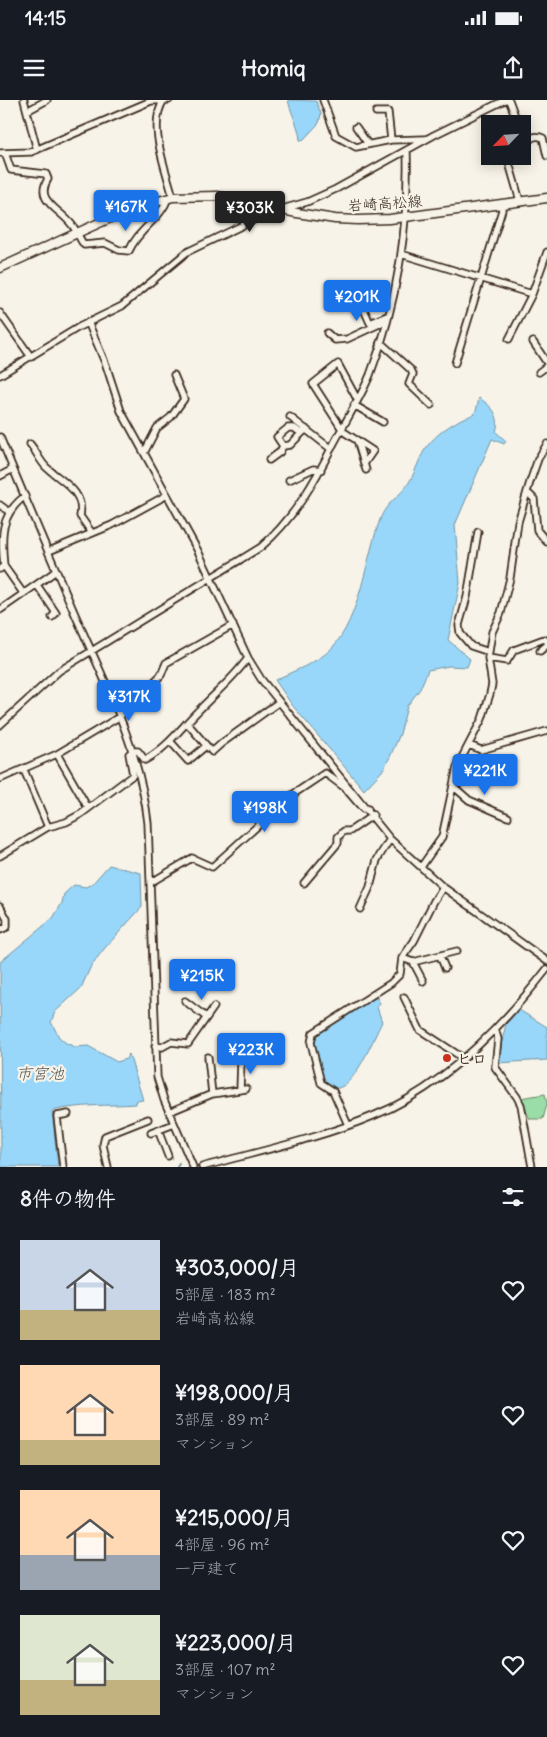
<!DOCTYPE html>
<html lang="ja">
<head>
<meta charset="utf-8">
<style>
  :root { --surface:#171b24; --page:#20242c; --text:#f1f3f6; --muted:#9ea1a6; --accent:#1a73e8 }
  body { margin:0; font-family:Delius,"Klee One",sans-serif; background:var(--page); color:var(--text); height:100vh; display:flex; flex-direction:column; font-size:19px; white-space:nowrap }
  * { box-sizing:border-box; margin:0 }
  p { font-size:16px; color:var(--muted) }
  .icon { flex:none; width:28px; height:28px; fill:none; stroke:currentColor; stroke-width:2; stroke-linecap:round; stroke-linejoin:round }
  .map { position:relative; height:1067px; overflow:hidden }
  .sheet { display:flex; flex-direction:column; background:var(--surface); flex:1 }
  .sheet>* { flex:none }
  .needle { width:32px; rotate:245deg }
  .controls { position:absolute; left:481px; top:15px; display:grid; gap:10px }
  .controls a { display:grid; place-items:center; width:50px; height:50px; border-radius:0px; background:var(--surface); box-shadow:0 2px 12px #0003; font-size:25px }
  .price { position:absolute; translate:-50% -42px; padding:0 11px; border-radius:5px; background:var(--accent); color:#fff; font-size:16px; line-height:32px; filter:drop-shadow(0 1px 2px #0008) }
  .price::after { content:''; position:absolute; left:50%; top:30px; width:15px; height:11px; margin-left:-8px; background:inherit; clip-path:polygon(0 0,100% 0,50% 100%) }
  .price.current { background:#222; color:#fff }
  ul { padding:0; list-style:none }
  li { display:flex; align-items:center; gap:15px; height:125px; padding:0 20px }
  li span { display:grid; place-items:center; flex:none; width:140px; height:100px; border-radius:0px; color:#555 }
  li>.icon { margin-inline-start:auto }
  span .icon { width:60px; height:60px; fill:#fffc; stroke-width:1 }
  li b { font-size:21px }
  h2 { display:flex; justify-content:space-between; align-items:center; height:60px; padding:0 20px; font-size:21px }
  .status { display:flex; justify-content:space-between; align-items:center; height:35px; padding:0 25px; background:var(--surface); direction:ltr }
  .status svg { height:14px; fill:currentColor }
  header { display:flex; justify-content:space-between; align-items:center; height:65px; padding:0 20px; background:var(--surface); font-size:22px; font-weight:700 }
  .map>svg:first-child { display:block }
</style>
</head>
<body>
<div class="status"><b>14:15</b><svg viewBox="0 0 49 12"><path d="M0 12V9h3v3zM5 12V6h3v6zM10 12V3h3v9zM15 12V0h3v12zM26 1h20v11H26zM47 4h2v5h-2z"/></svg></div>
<header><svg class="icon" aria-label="menu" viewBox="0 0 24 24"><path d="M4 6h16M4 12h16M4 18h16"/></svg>Homiq<svg class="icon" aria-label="share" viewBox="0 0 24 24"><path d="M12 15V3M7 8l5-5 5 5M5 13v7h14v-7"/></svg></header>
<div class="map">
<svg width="547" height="1067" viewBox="0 0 547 1067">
  <rect width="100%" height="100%" fill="#f7f3e8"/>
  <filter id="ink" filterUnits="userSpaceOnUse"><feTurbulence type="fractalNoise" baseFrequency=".02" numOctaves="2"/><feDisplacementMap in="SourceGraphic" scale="10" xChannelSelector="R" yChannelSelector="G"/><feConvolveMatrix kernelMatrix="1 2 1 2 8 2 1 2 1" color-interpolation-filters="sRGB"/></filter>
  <g filter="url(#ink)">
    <path fill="#9bdda8" stroke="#6b8463" d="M 545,994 L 547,1004 L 543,1019 L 530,1019 L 520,998 Z"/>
    <path fill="#98d7fa" stroke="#7392a2" d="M 288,0 L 316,1 L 321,14 L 319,23 L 303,40 L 300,40 C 299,26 291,14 288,0 Z
      M 479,298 C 492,306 501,316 496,332 L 506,341 L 504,344 L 492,339 L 455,425 L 460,483 L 448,540 L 470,559 L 467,567 L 449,566 L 428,570 L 420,589 L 407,606 L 400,634 L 390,657 L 382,671 L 364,690 L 292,605 L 275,580 C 293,571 317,563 331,549 C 361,518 366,455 381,417 C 386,404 397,398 405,388 C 414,377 417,363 424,351 C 432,338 445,328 458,321 C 463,317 470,318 475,312 C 477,309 478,302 479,298 Z
      M 109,765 L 141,773 L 142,807 L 104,849 L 91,866 L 81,888 L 55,912 L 51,922 L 59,937 L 66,943 L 75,947 L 88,946 L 117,962 L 126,959 L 129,954 L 143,1000 L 136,1001 L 136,1004 C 108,1006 80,1004 52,1011 L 58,1067 L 1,1067 L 0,862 L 53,818 L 62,803 L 64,794 L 74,785 L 86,787 L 93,783 Z
      M 376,896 L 380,903 L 377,907 L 382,922 C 373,939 358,979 341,987 C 322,996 310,945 317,933 Z
      M 519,910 L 547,927 L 547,960 L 497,963 L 506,924 Z"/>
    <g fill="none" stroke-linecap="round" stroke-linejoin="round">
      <path stroke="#7392a2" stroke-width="2" d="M 177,1067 L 179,1064"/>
      <defs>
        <path id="street" d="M 24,0 L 37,50
          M 164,0 C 147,25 166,69 173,97
          M 323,0 L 336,36 L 356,47 L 391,40 L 425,39
          M 509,0 L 518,24
          M 27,11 L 47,0
          M 376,12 L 388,12 L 391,40
          M 356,27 L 368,44
          M 522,33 L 528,41
          M 522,46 C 529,41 533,33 543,38 L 547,56
          M 0,53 L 31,52 L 151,1 L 169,0
          M 5,53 L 11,70 L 46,74 L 48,79 C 34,101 60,109 72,125 C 77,131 79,138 84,145 L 105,143 L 119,150 L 129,151 C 139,128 162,118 168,98
          M 507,56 L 520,101
          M 401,154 L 532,194
          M 362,205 L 370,223 L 387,216
          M 0,213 L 31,257
          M 88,222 L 106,265 L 121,311 L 198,451 L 248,558 L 261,579 L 390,739 L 443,787 L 547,861
          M 327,233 L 335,240 L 347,239 L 386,221
          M 509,239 L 532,194 L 547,152
          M 380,242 L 411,270 L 413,274 L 409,284 L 431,305
          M 533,242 L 547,263
          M 455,263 L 502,110 L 501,104
          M 539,272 L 547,266
          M 0,275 L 79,227 L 122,206 L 187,152 L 268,113 L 307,102 L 336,89 L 434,35 L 505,0
          M 354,305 L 383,322
          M 290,317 L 331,349
          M 342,329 L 313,284 L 338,264 L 357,299
          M 341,330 L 373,351 L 364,364
          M 0,337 C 24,396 49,454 74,512 C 104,581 140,648 148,723 L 157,977 L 164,1000 L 193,1067
          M 357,340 L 366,370
          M 30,344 C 36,351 40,361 46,367 C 62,382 85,391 80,416 L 92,433
          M 283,346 L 277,337 L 288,328 L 294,328 L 301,333
          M 144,353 L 157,328 L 171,317 L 184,299 L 174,275
          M 269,360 L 280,352 L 283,346 L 290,345 L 306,329
          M 0,376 L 13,369
          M 289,380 L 313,369 L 321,370
          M 527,392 L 534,399 L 537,430 L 547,442
          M 0,405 L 8,411
          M 478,432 L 467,497 L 459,525 L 460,533 L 471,546 L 489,552
          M 49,451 L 112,425 L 167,395
          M 4,466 L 23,493
          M 0,469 L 4,466 C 1,436 0,415 25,396
          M 37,485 L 56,513 L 52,517
          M 0,510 L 56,471
          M 540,551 L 547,545
          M 488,558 L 507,561 L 514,550 L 544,539 L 547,541
          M 187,623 L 212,652 L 222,643 L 279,602
          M 0,625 L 59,571 L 261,447 C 293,420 315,381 333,345 C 345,322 360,299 370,275 C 397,205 409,126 407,51
          M 170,641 L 188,661 L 206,646
          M 469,645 L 481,650 L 547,631
          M 57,654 L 88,708
          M 24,670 L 48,727
          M 0,679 L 57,654 L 119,617 L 161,575 L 166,563 L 233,525
          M 453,686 L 469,700 L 508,717
          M 0,756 L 48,727 L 66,722 L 81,714 L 133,675 L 129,654 L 133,651 L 138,651 L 145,660 C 167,648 180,629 197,612 C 214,594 233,579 248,558
          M 421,767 L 442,737 L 457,667 L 482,619 L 490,594 L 492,584 L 488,558 L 492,532 L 501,513 L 510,478 L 518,422 L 530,382 L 538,359 L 547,344
          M 150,783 L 192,758 L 212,767 L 292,695 L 325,673 L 345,688 L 363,709 L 368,709
          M 304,783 L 338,743 L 338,737 L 344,731 L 350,731 L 373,715
          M 0,806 L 7,819 L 7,827 L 0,830
          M 360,809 L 370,787 L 377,760 L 390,739
          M 440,856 L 445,868
          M 402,858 L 413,862 L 457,851
          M 413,862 L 423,881
          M 404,897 L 420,930 L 463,958
          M 185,901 L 206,917
          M 495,929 L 498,939 L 495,967 L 517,997 L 521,1005 L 532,1067
          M 155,946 L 162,947 L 171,942 L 188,944 L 214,907
          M 208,957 L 212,994
          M 240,990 L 241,960
          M 169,1012 L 212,994 L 246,989
          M 348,1025 L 333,991 L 321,983 L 311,943 L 313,933 L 391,883 L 400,874 L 402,858 L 414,841 L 434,801 L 443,787
          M 158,1030 L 168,1056
          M 151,1033 L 174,1024
          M 63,1067 L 57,1016 L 68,1014
          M 108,1067 L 103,1045 L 105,1036 L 148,1019
          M 202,1067 C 259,1051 318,1039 373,1016 C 443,988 501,928 547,869"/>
        <path id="secondary" d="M 0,168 L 130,109 L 173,97 L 217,96 L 297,113 L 335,119 L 358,120 L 390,119 L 547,98"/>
      </defs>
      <use href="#street" stroke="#3b2a1e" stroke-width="9"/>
      <use href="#secondary" stroke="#3b2a1e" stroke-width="11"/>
      <use href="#street" stroke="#f7f3e8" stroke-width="5.5"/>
      <use href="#secondary" stroke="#f7f3e8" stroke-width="8"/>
    </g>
  </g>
  <circle fill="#c8321e" stroke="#f7f3e8" stroke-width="2" cx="447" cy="958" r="5"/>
  <g text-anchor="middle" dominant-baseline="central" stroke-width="4.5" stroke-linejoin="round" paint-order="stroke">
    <g font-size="15" fill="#3b2a1e" stroke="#f7f3e8">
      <text transform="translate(385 103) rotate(-4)">岩崎高松線</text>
    </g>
    <g font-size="15" font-weight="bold" fill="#3b2a1e" stroke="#f7f3e8" text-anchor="start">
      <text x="457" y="958">ヒロ</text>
    </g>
    <g font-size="16" font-style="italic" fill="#525555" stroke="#f7f3e8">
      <text x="40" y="973">市宮池</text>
    </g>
  </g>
</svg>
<div class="controls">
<a><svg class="needle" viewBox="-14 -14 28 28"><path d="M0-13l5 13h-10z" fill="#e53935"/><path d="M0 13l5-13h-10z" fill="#9ea1a6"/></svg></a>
</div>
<b class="price" style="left:126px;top:132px">¥167K</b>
<b class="price current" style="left:250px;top:133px">¥303K</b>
<b class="price" style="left:357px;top:222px">¥201K</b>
<b class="price" style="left:129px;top:622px">¥317K</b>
<b class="price" style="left:485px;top:696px">¥221K</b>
<b class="price" style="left:265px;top:733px">¥198K</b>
<b class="price" style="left:202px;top:901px">¥215K</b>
<b class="price" style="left:251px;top:975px">¥223K</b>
</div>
<section class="sheet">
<h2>8件の物件<svg class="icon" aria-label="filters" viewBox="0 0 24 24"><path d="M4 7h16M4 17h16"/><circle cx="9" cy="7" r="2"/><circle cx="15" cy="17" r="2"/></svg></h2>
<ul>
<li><span style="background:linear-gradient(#c9d6e8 70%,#c2b280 0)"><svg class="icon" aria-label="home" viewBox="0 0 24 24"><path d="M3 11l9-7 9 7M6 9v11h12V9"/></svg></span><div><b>¥303,000/月</b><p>5部屋 · 183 m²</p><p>岩崎高松線</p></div><svg class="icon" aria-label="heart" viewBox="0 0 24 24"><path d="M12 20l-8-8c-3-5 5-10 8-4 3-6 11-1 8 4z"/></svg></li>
<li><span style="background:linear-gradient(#ffd9b3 75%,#c2b280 0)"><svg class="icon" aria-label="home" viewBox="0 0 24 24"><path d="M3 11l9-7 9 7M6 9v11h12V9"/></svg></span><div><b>¥198,000/月</b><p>3部屋 · 89 m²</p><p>マンション</p></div><svg class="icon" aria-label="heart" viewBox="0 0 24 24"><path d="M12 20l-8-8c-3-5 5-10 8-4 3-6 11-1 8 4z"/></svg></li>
<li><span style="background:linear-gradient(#ffd9b3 65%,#9aa5b1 0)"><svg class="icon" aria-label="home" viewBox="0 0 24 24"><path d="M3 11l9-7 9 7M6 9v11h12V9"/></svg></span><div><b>¥215,000/月</b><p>4部屋 · 96 m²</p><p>一戸建て</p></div><svg class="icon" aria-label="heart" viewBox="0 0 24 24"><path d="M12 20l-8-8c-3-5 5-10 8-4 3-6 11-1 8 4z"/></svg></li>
<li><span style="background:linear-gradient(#dfe7d0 65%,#c2b280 0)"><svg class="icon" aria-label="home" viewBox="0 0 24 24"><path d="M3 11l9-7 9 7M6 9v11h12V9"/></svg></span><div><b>¥223,000/月</b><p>3部屋 · 107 m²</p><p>マンション</p></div><svg class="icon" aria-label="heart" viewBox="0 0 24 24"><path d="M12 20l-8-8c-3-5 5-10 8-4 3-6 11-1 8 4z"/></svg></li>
</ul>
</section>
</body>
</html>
